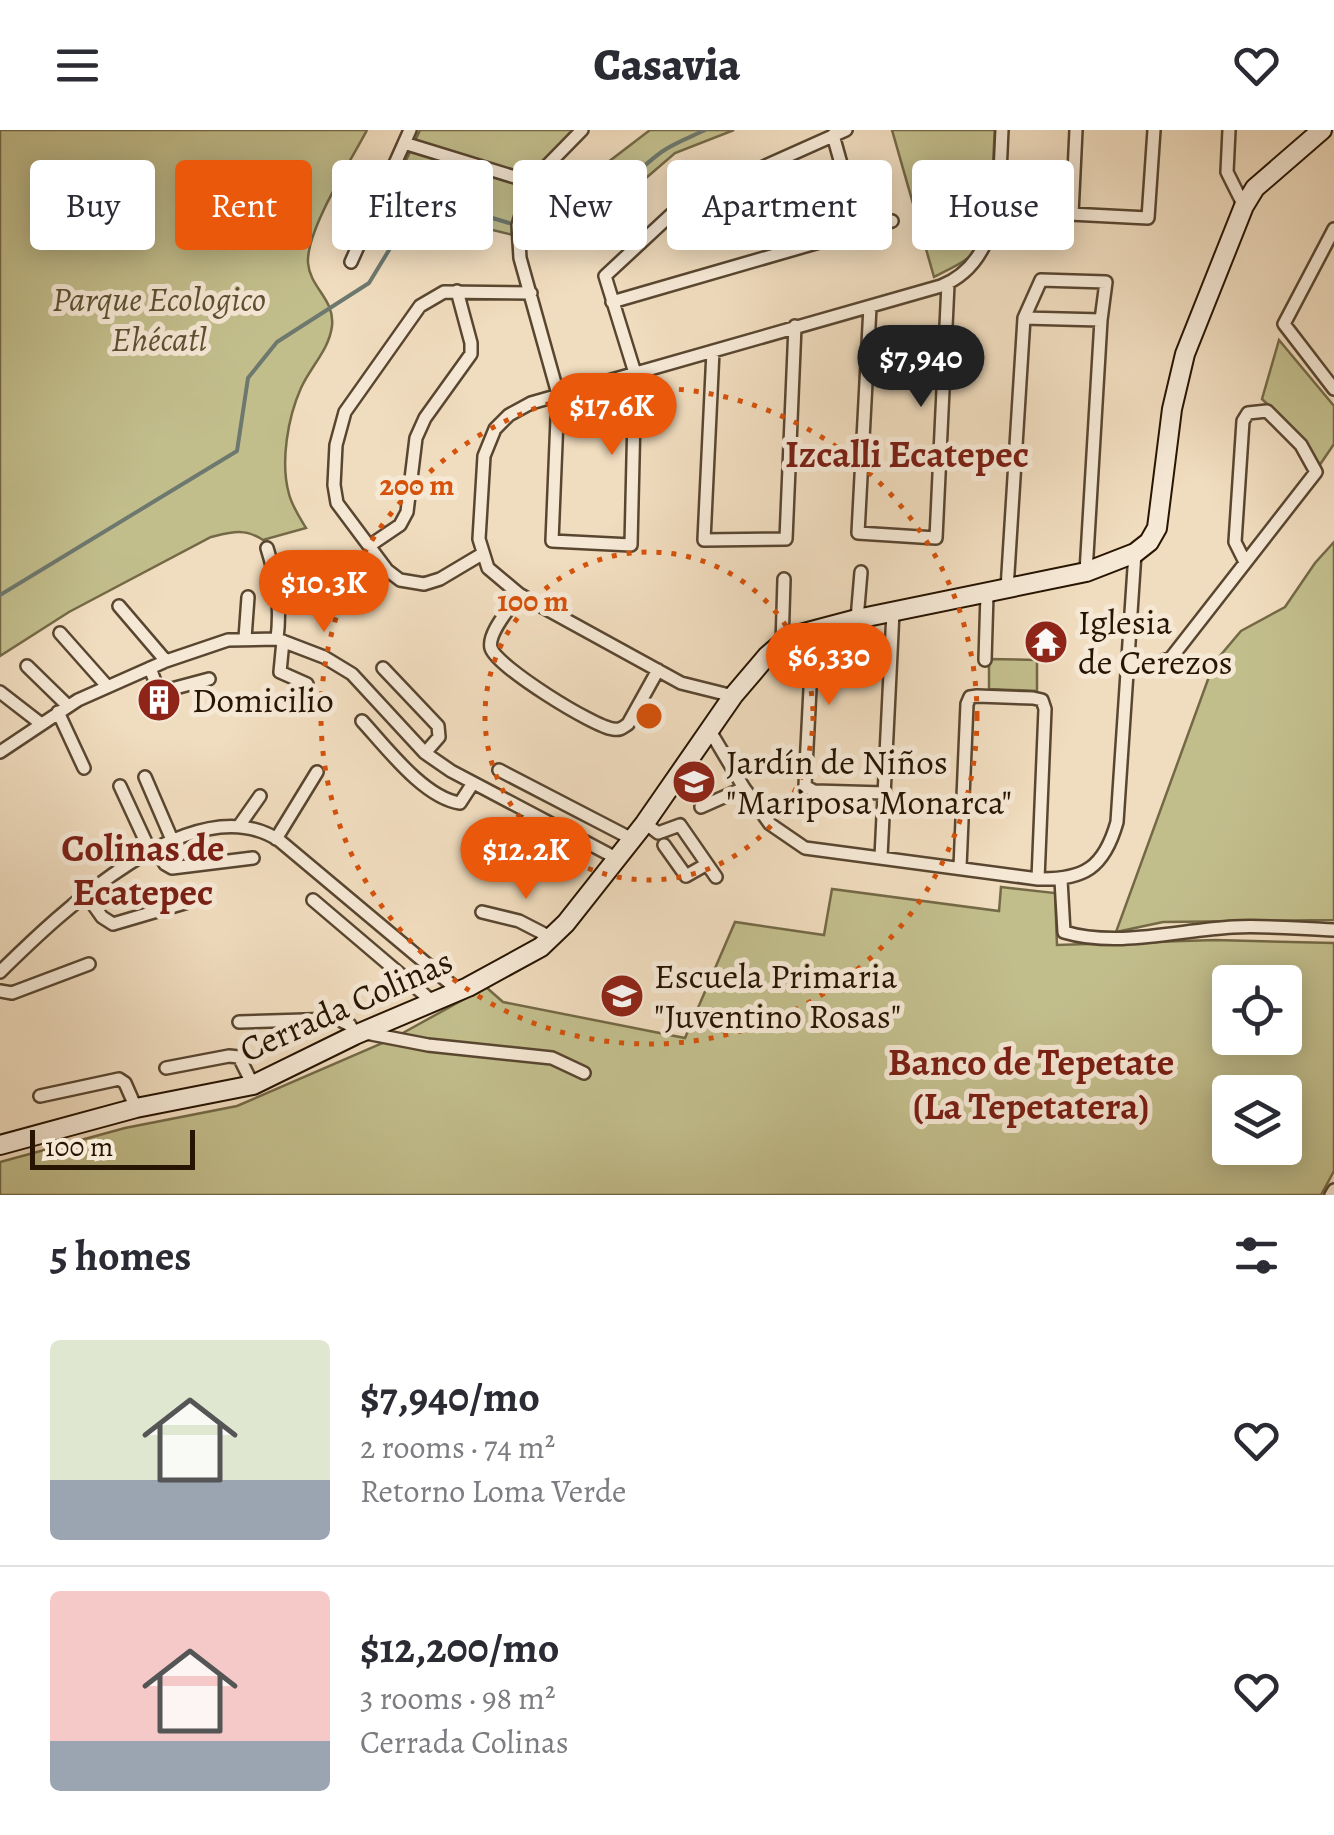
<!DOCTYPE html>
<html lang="en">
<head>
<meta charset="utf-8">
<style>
  :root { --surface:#fff; --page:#f2f2f3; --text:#2b2b33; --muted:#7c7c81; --line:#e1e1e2; --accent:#ea580c }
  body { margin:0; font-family:Alegreya,serif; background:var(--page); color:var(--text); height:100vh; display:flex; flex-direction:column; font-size:38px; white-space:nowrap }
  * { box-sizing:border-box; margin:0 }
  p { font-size:32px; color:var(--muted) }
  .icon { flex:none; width:55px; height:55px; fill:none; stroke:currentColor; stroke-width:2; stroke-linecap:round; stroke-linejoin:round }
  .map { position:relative; height:1065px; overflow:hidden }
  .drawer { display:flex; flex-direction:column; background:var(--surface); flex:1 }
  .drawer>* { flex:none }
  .guide { position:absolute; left:30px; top:30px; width:1275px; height:90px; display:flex; gap:20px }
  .tools { position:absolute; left:1212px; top:835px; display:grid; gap:20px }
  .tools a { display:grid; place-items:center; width:90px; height:90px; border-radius:10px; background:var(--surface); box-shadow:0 5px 25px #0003; font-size:50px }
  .scale { position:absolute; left:30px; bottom:25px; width:165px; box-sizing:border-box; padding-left:10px; border:5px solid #271401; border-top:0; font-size:28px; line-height:35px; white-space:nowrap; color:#271401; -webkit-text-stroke:8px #f5e8d5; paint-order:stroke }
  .price { position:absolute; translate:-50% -85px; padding:0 22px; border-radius:35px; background:var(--accent); color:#fff; font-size:32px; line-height:65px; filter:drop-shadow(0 2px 5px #0008) }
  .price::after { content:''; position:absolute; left:50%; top:60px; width:30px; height:22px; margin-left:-15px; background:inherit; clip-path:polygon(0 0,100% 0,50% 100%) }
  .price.active { background:#222; color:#fff }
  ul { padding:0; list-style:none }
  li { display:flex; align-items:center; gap:30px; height:250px; padding:0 50px }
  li+li { border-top:2px solid var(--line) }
  li span { display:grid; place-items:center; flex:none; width:280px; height:200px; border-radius:10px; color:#555 }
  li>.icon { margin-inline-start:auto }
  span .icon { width:120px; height:120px; fill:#fffc; stroke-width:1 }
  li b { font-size:42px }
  h2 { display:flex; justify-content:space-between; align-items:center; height:120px; padding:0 50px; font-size:42px }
  .tag { padding:0 35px; border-radius:10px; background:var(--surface); box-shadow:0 5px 25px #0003; font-size:35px; line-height:90px }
  .tag.active { background:var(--accent); color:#fff }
  header { display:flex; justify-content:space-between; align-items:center; height:130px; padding:0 50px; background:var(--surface); font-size:45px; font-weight:800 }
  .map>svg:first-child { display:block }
</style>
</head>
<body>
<header><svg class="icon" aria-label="menu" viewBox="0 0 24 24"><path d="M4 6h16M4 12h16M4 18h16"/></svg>Casavia<svg class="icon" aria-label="heart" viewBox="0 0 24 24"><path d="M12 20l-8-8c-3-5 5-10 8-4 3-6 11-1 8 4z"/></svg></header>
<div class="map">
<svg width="1334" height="1065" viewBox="0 0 1334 1065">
  <rect width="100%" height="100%" fill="#f0dcbe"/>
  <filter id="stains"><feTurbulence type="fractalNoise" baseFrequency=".002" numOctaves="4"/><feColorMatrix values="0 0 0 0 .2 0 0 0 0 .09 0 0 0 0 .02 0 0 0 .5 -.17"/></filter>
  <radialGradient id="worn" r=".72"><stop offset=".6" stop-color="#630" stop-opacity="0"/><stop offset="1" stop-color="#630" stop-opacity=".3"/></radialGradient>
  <path fill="#c2be8c" stroke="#746946" stroke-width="2.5" fill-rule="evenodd" d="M 0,0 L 367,0 C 351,31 306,100 308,133 C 310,158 335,169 332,196 C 329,220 311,236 301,258 C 288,287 280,332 289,364 C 292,376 300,388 306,398 L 263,410 C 245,398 232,402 211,407 L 69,482 L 0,526 Z
    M 420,0 L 575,0 L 527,52 L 535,74 L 553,83 L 577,67 L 603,36 L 650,0 L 734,0 L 675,23 L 588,98 L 534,110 L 386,74 Z
    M 892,0 L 995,0 C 992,30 995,91 979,116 C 970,131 949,139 934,147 Z
    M 1279,210 L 1334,276 L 1334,314 L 1317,339 L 1279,285 L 1262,269 Z
    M 1334,412 L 1334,790 L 1163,792 L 1116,802 L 1214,533 L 1241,501 L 1285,477 L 1315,433 Z
    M 989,529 L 1037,530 L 1037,561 L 989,559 Z
    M 1001,757 L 1055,763 L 1057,815 L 1215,810 L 1334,813 L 1334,1041 L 1321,1065 L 0,1065 L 0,1032 L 125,998 L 237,976 L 392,909 L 486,857 L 503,872 L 685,908 L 735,792 L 824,805 L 832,759 L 999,781 ZM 1230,852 L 1285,852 L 1285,908 L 1230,908 ZM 1230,962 L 1285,962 L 1285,1018 L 1230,1018 Z"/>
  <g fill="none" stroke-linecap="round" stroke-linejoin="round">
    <path stroke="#6d786e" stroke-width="4" d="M 526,97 C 583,110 622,49 663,21 C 676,12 691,7 705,0
      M 0,465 L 237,321 L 248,248 L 277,212 L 369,153 L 400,102 L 446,74 L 509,93"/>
    <defs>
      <path id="street" d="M 582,0 L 531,52 L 518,95 L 520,128 L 558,264 L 552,411 L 631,415 L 635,243 L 605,146 L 676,80 L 703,64 L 846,0
        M 1229,0 L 1227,42 L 1244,76
        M 833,5 L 860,102
        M 404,13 L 531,52
        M 994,80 L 1148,88 L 1154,0
        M 1072,84 L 1076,0
        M 1334,99 L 1284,194 L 1334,259
        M 351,132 L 410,0
        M 612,172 L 892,91
        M 870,177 L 858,403 L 936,408 L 948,154
        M 1024,188 L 1101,190
        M 713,221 L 704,410 L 786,409 L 795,196
        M 369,416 L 400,395 L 407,382 L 416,308 L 425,288 L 471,224 L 471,213 L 457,161
        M 267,418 C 277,450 281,476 277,509
        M 482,424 L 440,449 L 424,454 L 400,450 L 387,440 L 337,373 L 334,355 L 336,315 L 345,282 L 420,176 L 444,162 L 531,163
        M 1007,459 L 1024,188 L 1041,150 L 1106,152 L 1101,190 L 1086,442
        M 519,464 C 512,476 487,503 491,518 C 497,537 594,597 613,599 C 621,600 622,598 628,594 L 658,540
        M 119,476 L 166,531
        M 857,489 L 861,442
        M 813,501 L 805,656 L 814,661 L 884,663
        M 60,503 L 107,556
        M 245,508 L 248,467
        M 283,511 L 280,542 L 307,554
        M 782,514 L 784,449
        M 985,530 L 987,464
        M 1127,532 L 1154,534 L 1171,528 L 1316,342 L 1301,315 L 1267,281 L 1248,283 L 1243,291 L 1235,412 L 1245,432
        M 27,536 L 68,576
        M 150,538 L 156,554 L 164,561 L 209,549
        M 383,538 L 438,596 L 439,607 L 425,623
        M 0,562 L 40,593
        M 733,566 L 681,553 L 519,464 L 488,438 L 479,409 L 484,326 L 495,299 L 509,285 L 531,273 L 941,156 C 1002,132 999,55 1002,0
        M 58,582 L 84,638
        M 362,591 C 386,617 424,668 460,673 L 473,653
        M 710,601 L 744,658 L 770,694 L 805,718 L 1038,749 C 1084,750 1104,738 1117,692 L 1135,423
        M 0,622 L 78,570 L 166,531 L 228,510 L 277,509 L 324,527 L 352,544 L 425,623 L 451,641 L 616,728
        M 499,640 L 632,709
        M 145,647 L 173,712
        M 120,656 L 151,723
        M 701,677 L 744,658
        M 531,684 L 516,711 L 569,740
        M 645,693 L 658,703 L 680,695 L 716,747
        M 239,696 L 260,666
        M 276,709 L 317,642
        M 664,715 L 686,746 L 707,734
        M 157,720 L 165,734 L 172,738 L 253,728
        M 881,727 L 893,482
        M 960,737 L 967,574 L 970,567 L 977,566 L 1033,568 L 1042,570 L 1045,579 L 1038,749
        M 1061,750 L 1064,802 C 1117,818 1179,800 1233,797 C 1266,795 1301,799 1334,800
        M 85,763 L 102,787 L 113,794 L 188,772
        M 313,770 L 433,872
        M 482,782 L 519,791 L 552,808
        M 0,842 C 58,785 194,653 280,711 L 459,861
        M 0,861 L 12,863 L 89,834
        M 239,892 L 338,889 L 350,895 L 355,905
        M 366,903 L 428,915 L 552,928 L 584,943
        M 166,938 L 229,926 L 239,927 L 253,955
        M 40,966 L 119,949 L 125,953 L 136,978
        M 1331,1065 L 1334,1060"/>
      <path id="secondary" d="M 0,1015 L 136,978 L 253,955 L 355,905 L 468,857 L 541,817 L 566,793 L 645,693 L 733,566 L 767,526 L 789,507 L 857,489 L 1086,442 L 1135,423 L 1149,412 L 1157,398 L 1172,279 L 1185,224 L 1244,76 L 1255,58 L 1322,0"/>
    </defs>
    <use href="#street" stroke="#594630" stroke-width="16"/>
    <use href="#secondary" stroke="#271401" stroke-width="22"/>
    <use href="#street" stroke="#f5e8d5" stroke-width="11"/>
    <use href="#secondary" stroke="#f5e8d5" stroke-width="18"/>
  </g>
  <g fill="none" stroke="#d5520b" stroke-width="5" stroke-dasharray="5 10">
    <circle cx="649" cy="586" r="164"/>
    <circle cx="649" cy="586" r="328"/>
  </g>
  <defs>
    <symbol id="temple-disc" viewBox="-11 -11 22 22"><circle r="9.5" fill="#8f2418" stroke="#f5e8d5"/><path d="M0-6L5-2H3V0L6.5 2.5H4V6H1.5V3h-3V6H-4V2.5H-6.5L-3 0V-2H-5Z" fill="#fff"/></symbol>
    <symbol id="building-disc" viewBox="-11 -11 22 22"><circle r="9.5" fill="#8f2418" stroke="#f5e8d5"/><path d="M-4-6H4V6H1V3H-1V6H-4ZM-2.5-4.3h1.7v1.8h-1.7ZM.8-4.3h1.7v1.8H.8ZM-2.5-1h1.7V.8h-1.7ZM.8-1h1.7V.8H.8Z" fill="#fff"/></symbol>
    <symbol id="school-disc" viewBox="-11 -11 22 22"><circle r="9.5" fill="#8f2418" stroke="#f5e8d5"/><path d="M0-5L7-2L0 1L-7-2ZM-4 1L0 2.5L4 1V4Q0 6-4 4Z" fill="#fff"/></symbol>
  </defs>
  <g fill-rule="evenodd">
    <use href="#temple-disc" x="1021" y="487" width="50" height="50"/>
    <use href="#building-disc" x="134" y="545" width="50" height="50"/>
    <use href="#school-disc" x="669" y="627" width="50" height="50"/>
    <use href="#school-disc" x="597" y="841" width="50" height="50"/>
  </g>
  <g text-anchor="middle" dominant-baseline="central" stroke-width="10" stroke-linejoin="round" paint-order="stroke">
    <g font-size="35" font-style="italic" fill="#5d5032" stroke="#f5e8d5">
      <text x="159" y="169">Parque Ecologico<tspan x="159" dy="40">Ehécatl</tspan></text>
    </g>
    <g font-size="35" fill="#271401" stroke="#f5e8d5" text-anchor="start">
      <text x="1078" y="492">Iglesia<tspan x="1078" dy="40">de Cerezos</tspan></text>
      <text x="192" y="570">Domicilio</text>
      <text x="726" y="632">Jardín de Niños<tspan x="726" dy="40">"Mariposa Monarca"</tspan></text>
      <text x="654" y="846">Escuela Primaria<tspan x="654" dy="40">"Juventino Rosas"</tspan></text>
    </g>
    <g font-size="35" fill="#271401" stroke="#f5e8d5">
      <text transform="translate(346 875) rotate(-24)">Cerrada Colinas</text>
    </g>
    <g font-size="38" font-weight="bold" fill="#7a1f14" stroke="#f5e8d5">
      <text x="907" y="324">Izcalli Ecatepec</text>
      <text x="143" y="718">Colinas de<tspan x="143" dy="44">Ecatepec</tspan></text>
      <text x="1031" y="932">Banco de Tepetate<tspan x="1031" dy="44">(La Tepetatera)</tspan></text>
    </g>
  </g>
  <circle cx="649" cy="586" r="15" fill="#d5520b" stroke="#f5e8d5" stroke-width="5"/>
  <g font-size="30" text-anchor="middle" font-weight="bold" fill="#d5520b" stroke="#f5e8d5" stroke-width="10" stroke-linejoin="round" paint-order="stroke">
    <text x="417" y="365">200 m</text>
    <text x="533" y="481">100 m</text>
  </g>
  <rect width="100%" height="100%" filter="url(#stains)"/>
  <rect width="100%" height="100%" fill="url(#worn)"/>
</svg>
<div class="tools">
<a><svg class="icon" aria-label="locate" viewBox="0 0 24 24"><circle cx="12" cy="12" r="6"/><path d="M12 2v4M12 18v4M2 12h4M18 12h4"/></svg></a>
<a><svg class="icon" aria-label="layers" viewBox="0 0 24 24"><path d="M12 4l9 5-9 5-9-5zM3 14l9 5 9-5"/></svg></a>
</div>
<div class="scale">100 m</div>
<b class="price active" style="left:921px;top:280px">$7,940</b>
<b class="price" style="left:612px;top:328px">$17.6K</b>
<b class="price" style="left:324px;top:505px">$10.3K</b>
<b class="price" style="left:829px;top:578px">$6,330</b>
<b class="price" style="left:526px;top:772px">$12.2K</b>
<div class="guide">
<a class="tag">Buy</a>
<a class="tag active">Rent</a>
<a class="tag">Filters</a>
<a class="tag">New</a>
<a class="tag">Apartment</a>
<a class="tag">House</a>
</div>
</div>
<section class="drawer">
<h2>5 homes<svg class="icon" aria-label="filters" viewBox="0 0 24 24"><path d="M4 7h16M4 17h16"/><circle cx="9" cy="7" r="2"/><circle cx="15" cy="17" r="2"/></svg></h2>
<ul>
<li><span style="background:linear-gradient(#dfe7d0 70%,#9aa5b1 0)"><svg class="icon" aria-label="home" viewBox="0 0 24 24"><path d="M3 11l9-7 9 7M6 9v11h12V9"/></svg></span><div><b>$7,940/mo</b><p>2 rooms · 74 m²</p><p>Retorno Loma Verde</p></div><svg class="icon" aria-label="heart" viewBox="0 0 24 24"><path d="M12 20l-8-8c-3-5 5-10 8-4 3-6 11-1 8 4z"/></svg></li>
<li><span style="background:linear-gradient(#f6c9c9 75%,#9aa5b1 0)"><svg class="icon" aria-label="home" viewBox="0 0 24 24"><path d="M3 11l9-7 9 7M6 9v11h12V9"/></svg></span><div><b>$12,200/mo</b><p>3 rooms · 98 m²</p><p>Cerrada Colinas</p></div><svg class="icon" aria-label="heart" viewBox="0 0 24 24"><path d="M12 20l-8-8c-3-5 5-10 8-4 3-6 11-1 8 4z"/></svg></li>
</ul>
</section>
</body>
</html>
